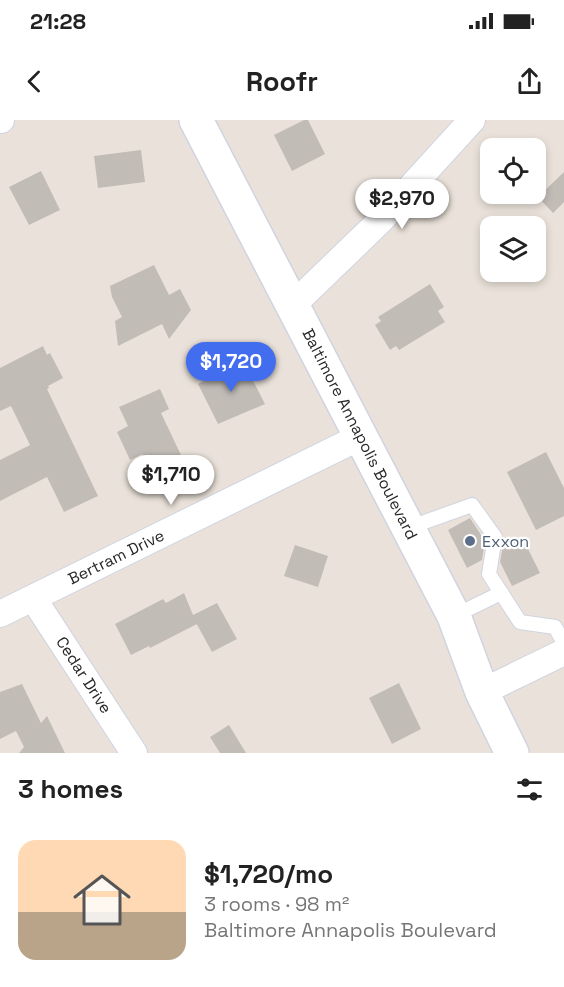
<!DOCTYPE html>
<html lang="en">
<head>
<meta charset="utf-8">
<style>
  :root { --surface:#fff; --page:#f6f6f6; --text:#222; --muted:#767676; --accent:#436def }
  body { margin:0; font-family:"Space Grotesk",sans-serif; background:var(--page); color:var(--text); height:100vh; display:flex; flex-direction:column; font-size:22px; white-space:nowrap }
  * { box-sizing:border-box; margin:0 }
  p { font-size:20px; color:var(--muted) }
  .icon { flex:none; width:33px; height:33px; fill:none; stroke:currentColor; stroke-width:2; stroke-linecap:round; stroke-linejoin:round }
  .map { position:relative; height:633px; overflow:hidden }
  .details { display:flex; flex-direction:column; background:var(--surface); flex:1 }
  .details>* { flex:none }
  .buttons { position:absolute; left:480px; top:18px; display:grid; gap:12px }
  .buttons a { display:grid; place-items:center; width:66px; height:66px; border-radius:12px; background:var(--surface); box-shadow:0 3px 9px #0003; font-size:30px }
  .price { position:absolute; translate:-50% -51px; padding:0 14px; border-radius:21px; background:#fff; color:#222; font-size:20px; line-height:39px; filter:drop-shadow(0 2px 3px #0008) }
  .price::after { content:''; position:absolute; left:50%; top:36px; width:18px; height:14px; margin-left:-9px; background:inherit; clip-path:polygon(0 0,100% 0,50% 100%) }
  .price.active { background:var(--accent); color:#fff }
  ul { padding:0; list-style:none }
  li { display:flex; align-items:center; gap:18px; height:150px; padding:0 18px }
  li span { display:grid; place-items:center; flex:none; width:168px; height:120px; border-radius:18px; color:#555 }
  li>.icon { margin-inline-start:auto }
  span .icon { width:72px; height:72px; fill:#fffc; stroke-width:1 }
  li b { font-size:26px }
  h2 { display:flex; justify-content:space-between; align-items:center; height:72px; padding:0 18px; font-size:26px }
  .status { display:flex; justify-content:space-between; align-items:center; height:42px; padding:0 30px; background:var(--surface); direction:ltr }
  .status svg { height:16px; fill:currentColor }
  header { display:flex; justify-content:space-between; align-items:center; height:78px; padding:0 18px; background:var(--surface); font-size:27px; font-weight:700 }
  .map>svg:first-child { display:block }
</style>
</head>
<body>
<div class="status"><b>21:28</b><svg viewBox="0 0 49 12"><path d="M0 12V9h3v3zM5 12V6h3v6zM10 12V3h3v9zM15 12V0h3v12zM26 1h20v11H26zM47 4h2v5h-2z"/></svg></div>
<header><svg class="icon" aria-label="back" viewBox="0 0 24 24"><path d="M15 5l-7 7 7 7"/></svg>Roofr<svg class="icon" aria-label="share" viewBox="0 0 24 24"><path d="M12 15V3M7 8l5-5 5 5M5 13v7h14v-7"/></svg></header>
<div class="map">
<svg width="564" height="633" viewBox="0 0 564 633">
  <rect width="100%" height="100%" fill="#eae2da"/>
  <path fill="#c2bcb7" d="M 304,0 L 308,0 L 325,34 L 292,51 L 274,15 Z
    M 141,30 L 145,62 L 98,68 L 94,36 Z
    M 41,51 L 60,90 L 29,105 L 9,67 Z
    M 564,52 L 564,82 L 553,93 L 538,77 Z
    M 154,145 L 169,175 L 180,169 L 191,190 L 169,219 L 162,204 L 118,226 L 115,201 L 122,197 L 112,177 L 110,166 Z
    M 430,164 L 444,187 L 438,191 L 445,202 L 399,230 L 396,226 L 390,230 L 375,205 L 381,201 L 378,197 Z
    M 43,226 L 47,235 L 50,233 L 63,258 L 48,266 L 49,268 L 47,269 L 98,376 L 64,392 L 47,357 L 0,381 L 0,340 L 30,325 L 11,286 L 0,291 L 0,248 Z
    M 243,241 L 265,284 L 218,304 L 198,264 Z
    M 160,269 L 169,289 L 161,293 L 181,335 L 149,350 L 142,334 L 130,340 L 117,312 L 128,306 L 119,287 Z
    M 546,332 L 564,368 L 564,396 L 536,410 L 507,352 Z
    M 470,398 L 485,421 L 482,440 L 467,448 L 448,410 Z
    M 522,417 L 540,453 L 512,466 L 500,442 L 503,426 Z
    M 295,425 L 328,436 L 318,467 L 284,456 Z
    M 184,473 L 193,495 L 217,483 L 237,519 L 212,532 L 195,501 L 197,504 L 150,528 L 149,526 L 131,535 L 115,504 L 163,479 L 166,483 Z
    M 399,563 L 421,609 L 392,624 L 369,578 Z
    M 22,564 L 41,603 L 47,596 L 65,633 L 19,633 L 24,627 L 16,611 L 0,619 L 0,572 Z
    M 229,605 L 246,633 L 220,633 L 210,617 Z"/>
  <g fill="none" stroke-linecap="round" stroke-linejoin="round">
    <defs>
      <path id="lane" d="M 408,408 L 472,385 L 495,417 L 489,454 L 520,502 L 555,507 L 564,523
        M 454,496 L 501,473"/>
      <path id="street" d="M 0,0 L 1,0
        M 294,184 L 380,101 L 472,0
        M 33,478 L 134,633
        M 0,494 L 360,317
        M 482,572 L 564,532"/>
      <path id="secondary" d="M 196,0 L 454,496 L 482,572 L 512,633"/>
    </defs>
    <use href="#lane" stroke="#d0d4e0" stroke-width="16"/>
    <use href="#street" stroke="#d0d4e0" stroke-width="28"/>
    <use href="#secondary" stroke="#d0d4e0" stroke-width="36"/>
    <use href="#lane" stroke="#fff" stroke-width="14"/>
    <use href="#street" stroke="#fff" stroke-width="26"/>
    <use href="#secondary" stroke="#fff" stroke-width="33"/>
  </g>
  <circle fill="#5c6f8a" stroke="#fff" stroke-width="2" cx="470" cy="421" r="6"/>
  <g text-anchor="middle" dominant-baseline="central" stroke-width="4.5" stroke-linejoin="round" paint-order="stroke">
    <g font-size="16" fill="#282828" stroke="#fff">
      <text transform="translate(360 314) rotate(63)">Baltimore Annapolis Boulevard</text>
      <text transform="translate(116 437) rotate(-26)">Bertram Drive</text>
      <text transform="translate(84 555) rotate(57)">Cedar Drive</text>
    </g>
    <g font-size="16" fill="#4e5e75" stroke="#fff" text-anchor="start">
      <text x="482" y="421">Exxon</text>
    </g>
  </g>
</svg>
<div class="buttons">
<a><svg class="icon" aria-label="locate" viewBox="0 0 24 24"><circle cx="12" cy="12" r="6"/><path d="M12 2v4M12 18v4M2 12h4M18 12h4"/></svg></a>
<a><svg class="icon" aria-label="layers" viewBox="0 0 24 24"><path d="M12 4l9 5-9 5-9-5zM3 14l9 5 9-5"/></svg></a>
</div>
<b class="price" style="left:402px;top:110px">$2,970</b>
<b class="price active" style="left:231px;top:273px">$1,720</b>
<b class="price" style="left:171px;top:386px">$1,710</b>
</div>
<section class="details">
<h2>3 homes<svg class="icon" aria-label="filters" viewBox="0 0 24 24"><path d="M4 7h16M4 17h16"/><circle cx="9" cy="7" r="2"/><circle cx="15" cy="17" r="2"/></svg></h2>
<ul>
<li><span style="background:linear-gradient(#ffd9b3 60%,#b9a48a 0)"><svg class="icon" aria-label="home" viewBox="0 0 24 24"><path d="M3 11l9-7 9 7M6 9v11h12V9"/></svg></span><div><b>$1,720/mo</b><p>3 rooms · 98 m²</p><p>Baltimore Annapolis Boulevard</p></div></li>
</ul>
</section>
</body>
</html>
